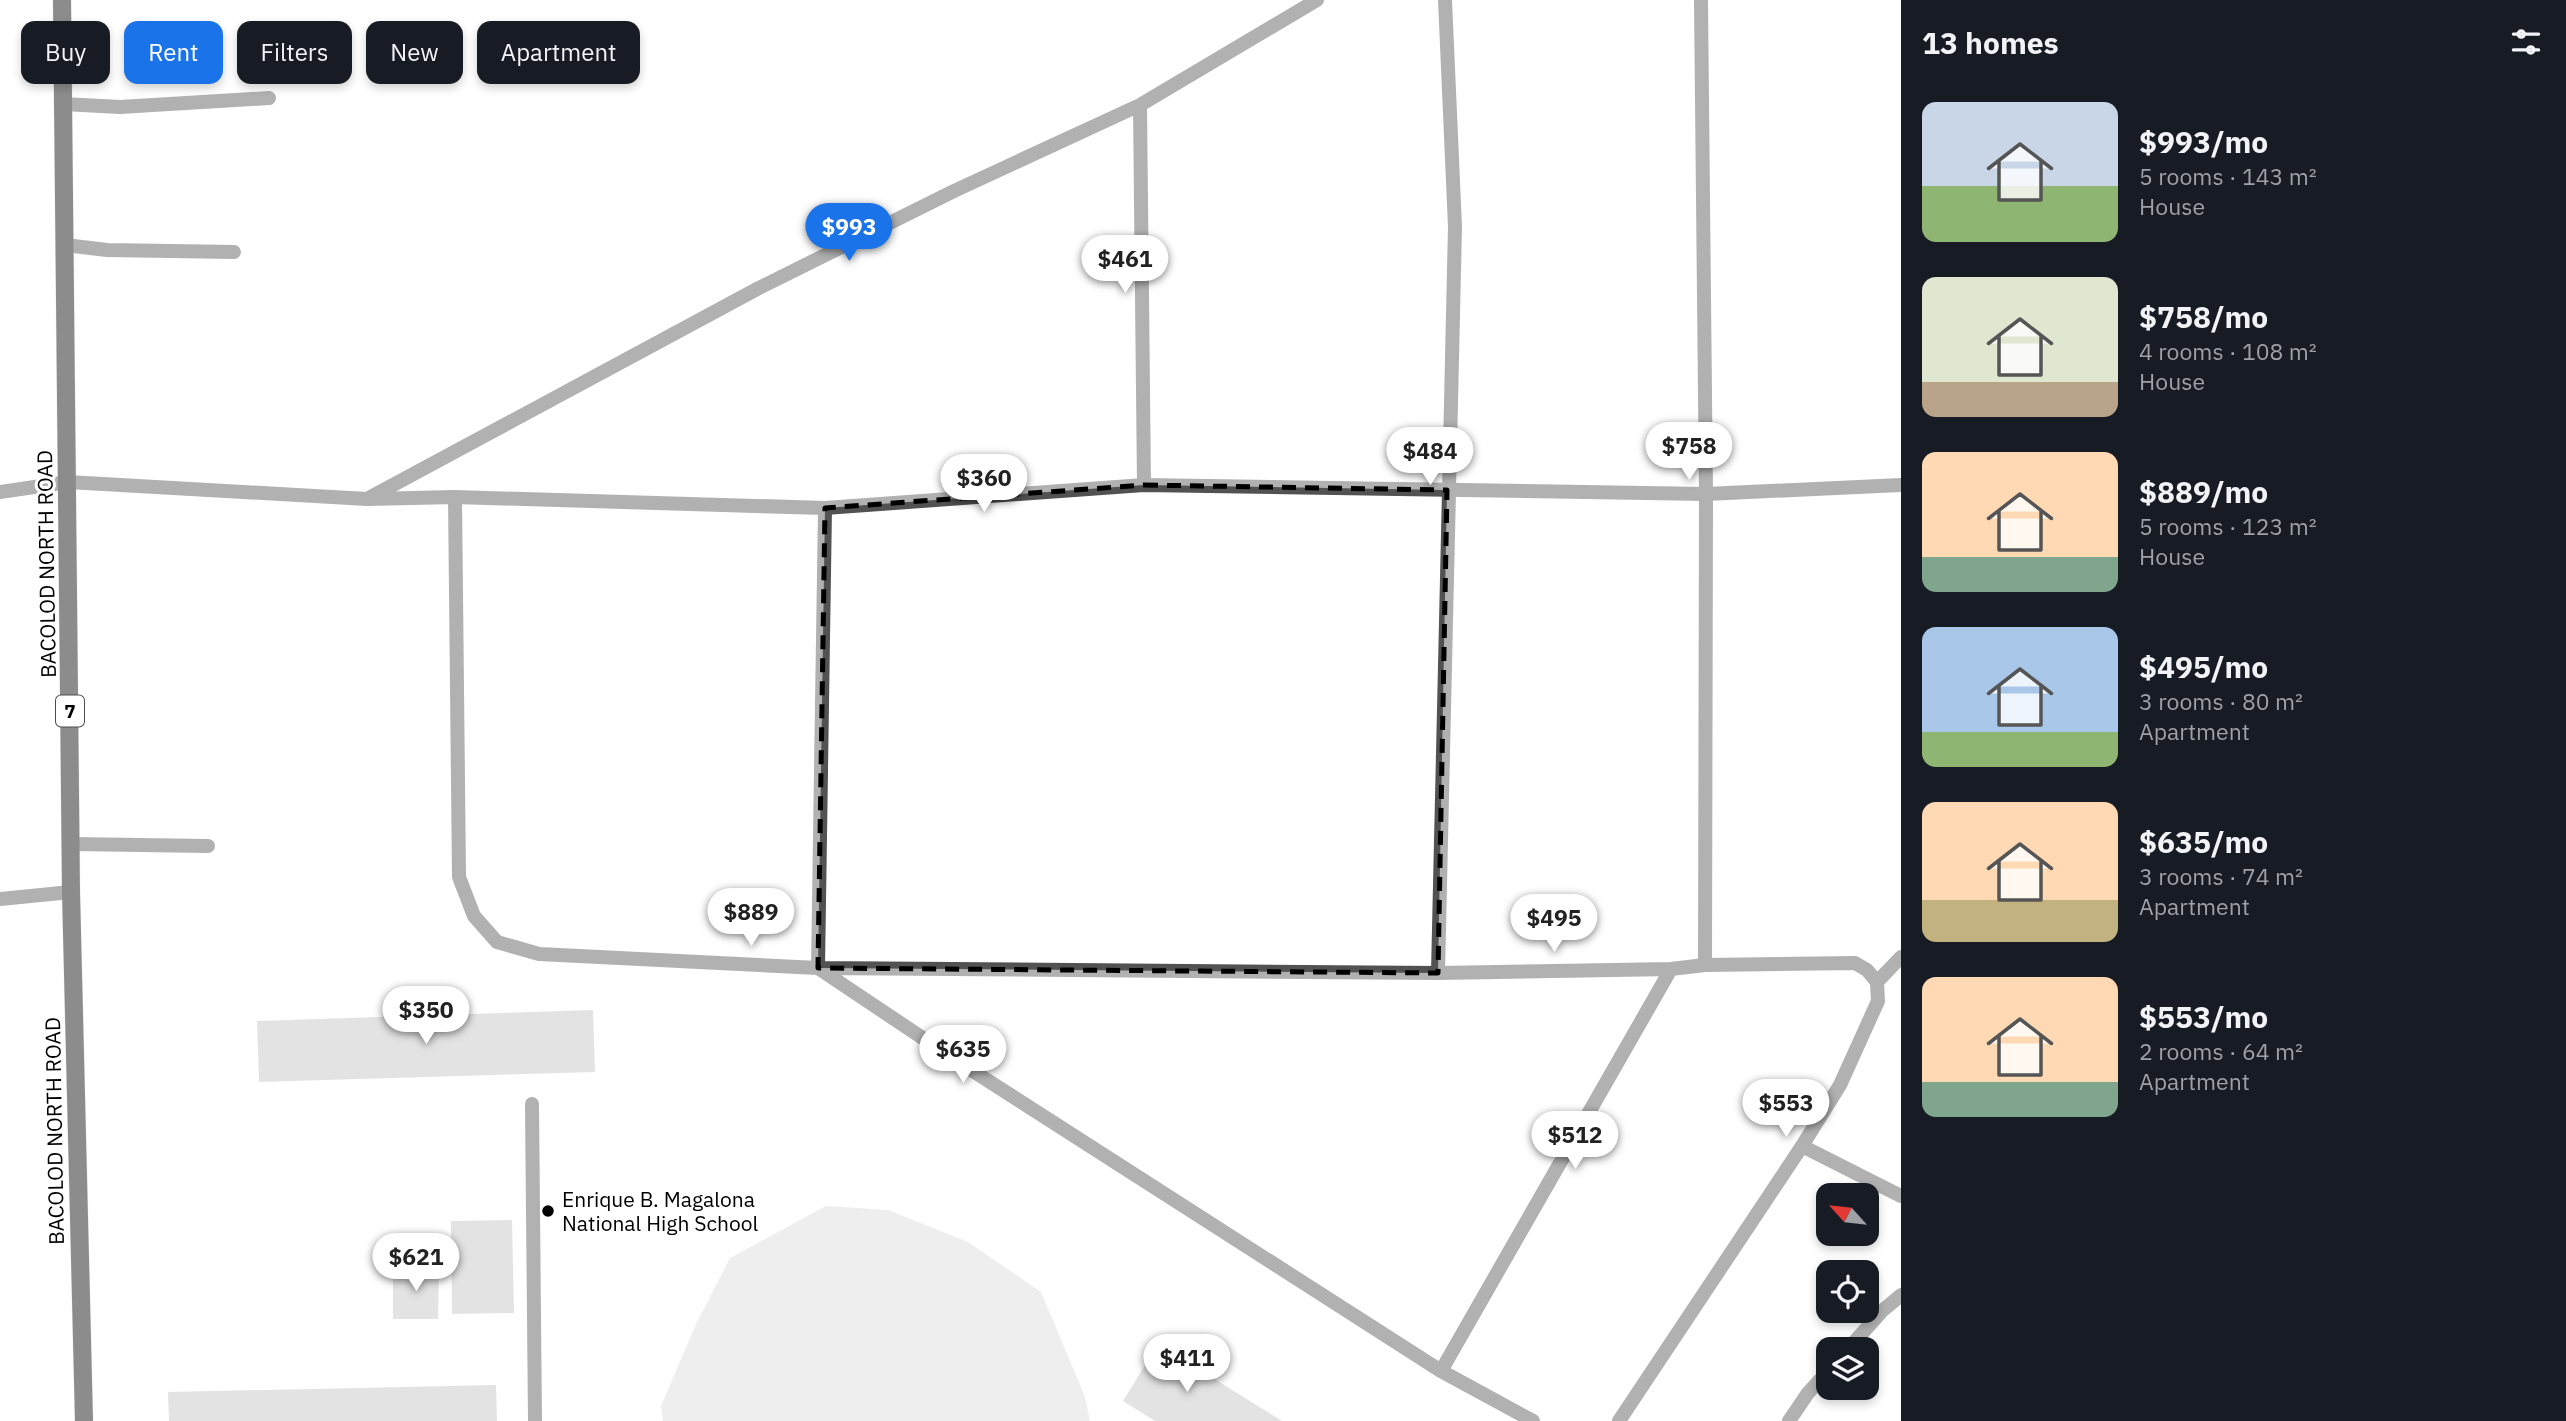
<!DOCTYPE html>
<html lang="en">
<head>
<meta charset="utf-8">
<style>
  :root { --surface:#171b24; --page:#242831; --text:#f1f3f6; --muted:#9ea1a6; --accent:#1a73e8 }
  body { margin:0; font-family:"IBM Plex Sans",sans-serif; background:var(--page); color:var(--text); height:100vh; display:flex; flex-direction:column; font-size:26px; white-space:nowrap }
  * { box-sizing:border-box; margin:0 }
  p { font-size:23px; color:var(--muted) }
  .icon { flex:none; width:38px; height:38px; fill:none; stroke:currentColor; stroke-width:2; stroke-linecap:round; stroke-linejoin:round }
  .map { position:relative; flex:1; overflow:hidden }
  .sheet { display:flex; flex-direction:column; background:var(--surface); width:665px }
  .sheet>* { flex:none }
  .hud { position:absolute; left:21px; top:21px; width:665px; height:63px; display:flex; gap:14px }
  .needle { width:46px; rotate:297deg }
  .buttons { position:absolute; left:1816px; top:1183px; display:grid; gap:14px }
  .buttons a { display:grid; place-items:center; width:63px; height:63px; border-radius:14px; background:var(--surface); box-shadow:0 4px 10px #0003; font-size:35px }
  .price { position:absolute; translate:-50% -60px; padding:0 16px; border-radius:24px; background:#fff; color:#222; font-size:23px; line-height:46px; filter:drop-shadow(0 2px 4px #0008) }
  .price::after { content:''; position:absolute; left:50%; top:42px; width:21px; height:16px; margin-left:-10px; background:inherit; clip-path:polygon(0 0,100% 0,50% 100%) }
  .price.current { background:var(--accent); color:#fff }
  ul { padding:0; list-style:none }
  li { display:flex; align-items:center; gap:21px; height:175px; padding:0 21px }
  li span { display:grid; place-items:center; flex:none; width:196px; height:140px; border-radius:14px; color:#555 }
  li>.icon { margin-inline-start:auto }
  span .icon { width:84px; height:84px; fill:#fffc; stroke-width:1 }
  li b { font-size:30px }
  h2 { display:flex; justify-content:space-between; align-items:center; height:84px; padding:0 21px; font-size:30px }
  .chip { padding:0 24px; border-radius:14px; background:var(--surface); box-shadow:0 4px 10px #0003; font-size:24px; line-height:63px }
  .chip.current { background:var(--accent); color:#fff }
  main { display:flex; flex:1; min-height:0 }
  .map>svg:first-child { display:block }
</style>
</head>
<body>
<main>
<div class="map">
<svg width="1901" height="1421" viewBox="0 0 1901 1421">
  <rect width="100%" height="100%" fill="#fff"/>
  <path fill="#d9d9d9" d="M 826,1206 L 888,1210 L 968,1242 L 1041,1292 L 1085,1397 L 1090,1421 L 663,1421 L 661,1406 L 696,1324 L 730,1258 Z"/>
  <path fill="#c2c2c2" d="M 593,1010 L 595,1072 L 259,1082 L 257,1021 Z
    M 512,1220 L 514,1313 L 452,1314 L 451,1221 Z
    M 393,1267 L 439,1267 L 438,1319 L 393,1319 Z
    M 1158,1344 L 1282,1421 L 1155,1421 L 1123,1401 Z
    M 496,1385 L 497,1421 L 169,1421 L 168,1392 Z"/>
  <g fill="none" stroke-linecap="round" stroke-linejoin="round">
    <defs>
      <path id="primary" d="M 62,0 L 71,892 L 84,1421"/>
    </defs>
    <use href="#primary" stroke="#dbdbdb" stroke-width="19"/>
    <path stroke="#525252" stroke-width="14" d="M 63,104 L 120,107 L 269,98
      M 65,245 L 107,250 L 234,252
      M 71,844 L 208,846
      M 532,1104 L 535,1421"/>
    <path stroke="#525252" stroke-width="14" d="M 1701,0 L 1706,494 L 1705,965
      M 1140,105 L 1144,485
      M 0,492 L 68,482
      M 455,497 L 459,877 L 474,916 L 497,942 L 539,954 L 818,968 L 1438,973 L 1671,969
      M 367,499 L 757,289 L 954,191 L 1140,105 L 1317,0
      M 825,508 L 818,968 L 951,1057 L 1441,1371 L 1533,1421
      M 0,899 L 71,892
      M 1438,973 L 1455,227 L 1445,0
      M 1877,982 L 1901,957
      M 1802,1146 L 1901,1196
      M 1848,1349 L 1882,1311 L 1901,1295
      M 1441,1371 L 1671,969 L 1705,965 L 1855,963 L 1867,970 L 1877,982 L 1878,1001 L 1840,1085 L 1802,1146 L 1619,1421
      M 1789,1421 L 1808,1393 L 1829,1370"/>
    <path stroke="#525252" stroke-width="14" d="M 68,482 L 367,499 L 455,497 L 825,508 L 1144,485 L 1706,494 L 1901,485"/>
    <use href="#primary" stroke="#000" stroke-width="18"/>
  </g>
  <path d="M0 0H1901V1421H0ZM 1144,485 L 1447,490 L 1438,973 L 818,968 L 825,508 Z" fill="#fff" fill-opacity=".55" fill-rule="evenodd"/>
  <path fill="none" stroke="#000" stroke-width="5" stroke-dasharray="14 9" stroke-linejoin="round" d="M 1144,485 L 1447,490 L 1438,973 L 818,968 L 825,508 Z"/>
  <circle fill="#000" stroke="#fff" stroke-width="2.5" cx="548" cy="1211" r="7"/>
  <g text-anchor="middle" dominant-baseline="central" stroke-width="6" stroke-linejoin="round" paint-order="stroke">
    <rect fill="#fff" stroke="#4c4c4c" stroke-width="2" x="56" y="695.5" width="28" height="31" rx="5"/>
    <g font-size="19" font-weight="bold" fill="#000">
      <text x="70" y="711">7</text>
    </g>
    <g font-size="21" fill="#000" stroke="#fff">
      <text transform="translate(46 564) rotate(-91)">BACOLOD NORTH ROAD</text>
      <text transform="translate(54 1131) rotate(-91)">BACOLOD NORTH ROAD</text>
    </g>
    <g font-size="21" fill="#000" stroke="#fff" text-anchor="start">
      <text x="562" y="1199">Enrique B. Magalona<tspan x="562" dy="24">National High School</tspan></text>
    </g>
  </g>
</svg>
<div class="buttons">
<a><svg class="needle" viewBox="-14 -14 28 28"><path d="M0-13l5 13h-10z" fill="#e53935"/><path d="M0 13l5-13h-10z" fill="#9ea1a6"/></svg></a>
<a><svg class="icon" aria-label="locate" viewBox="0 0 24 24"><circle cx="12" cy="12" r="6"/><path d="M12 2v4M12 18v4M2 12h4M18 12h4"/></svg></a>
<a><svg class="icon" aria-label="layers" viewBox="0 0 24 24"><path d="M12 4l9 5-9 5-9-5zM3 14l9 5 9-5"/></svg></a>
</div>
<b class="price current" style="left:849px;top:263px">$993</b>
<b class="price" style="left:1125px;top:295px">$461</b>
<b class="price" style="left:1689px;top:482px">$758</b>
<b class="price" style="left:1430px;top:487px">$484</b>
<b class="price" style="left:984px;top:514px">$360</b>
<b class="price" style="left:751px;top:948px">$889</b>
<b class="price" style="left:1554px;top:954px">$495</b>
<b class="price" style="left:426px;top:1046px">$350</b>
<b class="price" style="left:963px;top:1085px">$635</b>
<b class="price" style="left:1786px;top:1139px">$553</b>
<b class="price" style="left:1575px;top:1171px">$512</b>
<b class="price" style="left:416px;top:1293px">$621</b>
<b class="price" style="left:1187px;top:1394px">$411</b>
<div class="hud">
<a class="chip">Buy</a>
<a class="chip current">Rent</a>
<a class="chip">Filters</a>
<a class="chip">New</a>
<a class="chip">Apartment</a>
</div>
</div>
<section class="sheet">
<h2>13 homes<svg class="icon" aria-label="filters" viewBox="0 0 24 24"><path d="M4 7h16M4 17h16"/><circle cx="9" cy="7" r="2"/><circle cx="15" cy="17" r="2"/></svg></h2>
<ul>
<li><span style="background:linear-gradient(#c9d6e8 60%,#8fb573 0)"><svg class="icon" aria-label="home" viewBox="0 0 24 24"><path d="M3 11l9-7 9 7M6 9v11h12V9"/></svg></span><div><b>$993/mo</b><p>5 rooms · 143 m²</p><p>House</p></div></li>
<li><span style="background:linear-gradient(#dfe7d0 75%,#b9a48a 0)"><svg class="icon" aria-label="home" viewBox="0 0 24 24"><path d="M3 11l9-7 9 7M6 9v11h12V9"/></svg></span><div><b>$758/mo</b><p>4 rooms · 108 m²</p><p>House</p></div></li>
<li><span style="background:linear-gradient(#ffd9b3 75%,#7fa58c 0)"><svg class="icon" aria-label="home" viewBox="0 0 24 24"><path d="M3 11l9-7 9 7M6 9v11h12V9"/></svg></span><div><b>$889/mo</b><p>5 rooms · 123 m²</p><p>House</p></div></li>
<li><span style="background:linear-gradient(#a9c7e8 75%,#8fb573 0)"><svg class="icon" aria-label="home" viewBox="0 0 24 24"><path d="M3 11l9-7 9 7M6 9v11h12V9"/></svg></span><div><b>$495/mo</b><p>3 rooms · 80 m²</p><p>Apartment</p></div></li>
<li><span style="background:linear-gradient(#ffd9b3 70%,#c2b280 0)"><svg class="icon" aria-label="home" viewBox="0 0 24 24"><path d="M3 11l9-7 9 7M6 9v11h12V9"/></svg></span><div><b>$635/mo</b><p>3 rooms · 74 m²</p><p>Apartment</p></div></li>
<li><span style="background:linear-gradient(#ffd9b3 75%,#7fa58c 0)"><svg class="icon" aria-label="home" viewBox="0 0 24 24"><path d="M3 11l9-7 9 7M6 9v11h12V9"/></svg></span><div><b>$553/mo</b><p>2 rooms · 64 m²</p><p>Apartment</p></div></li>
</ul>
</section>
</main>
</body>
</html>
